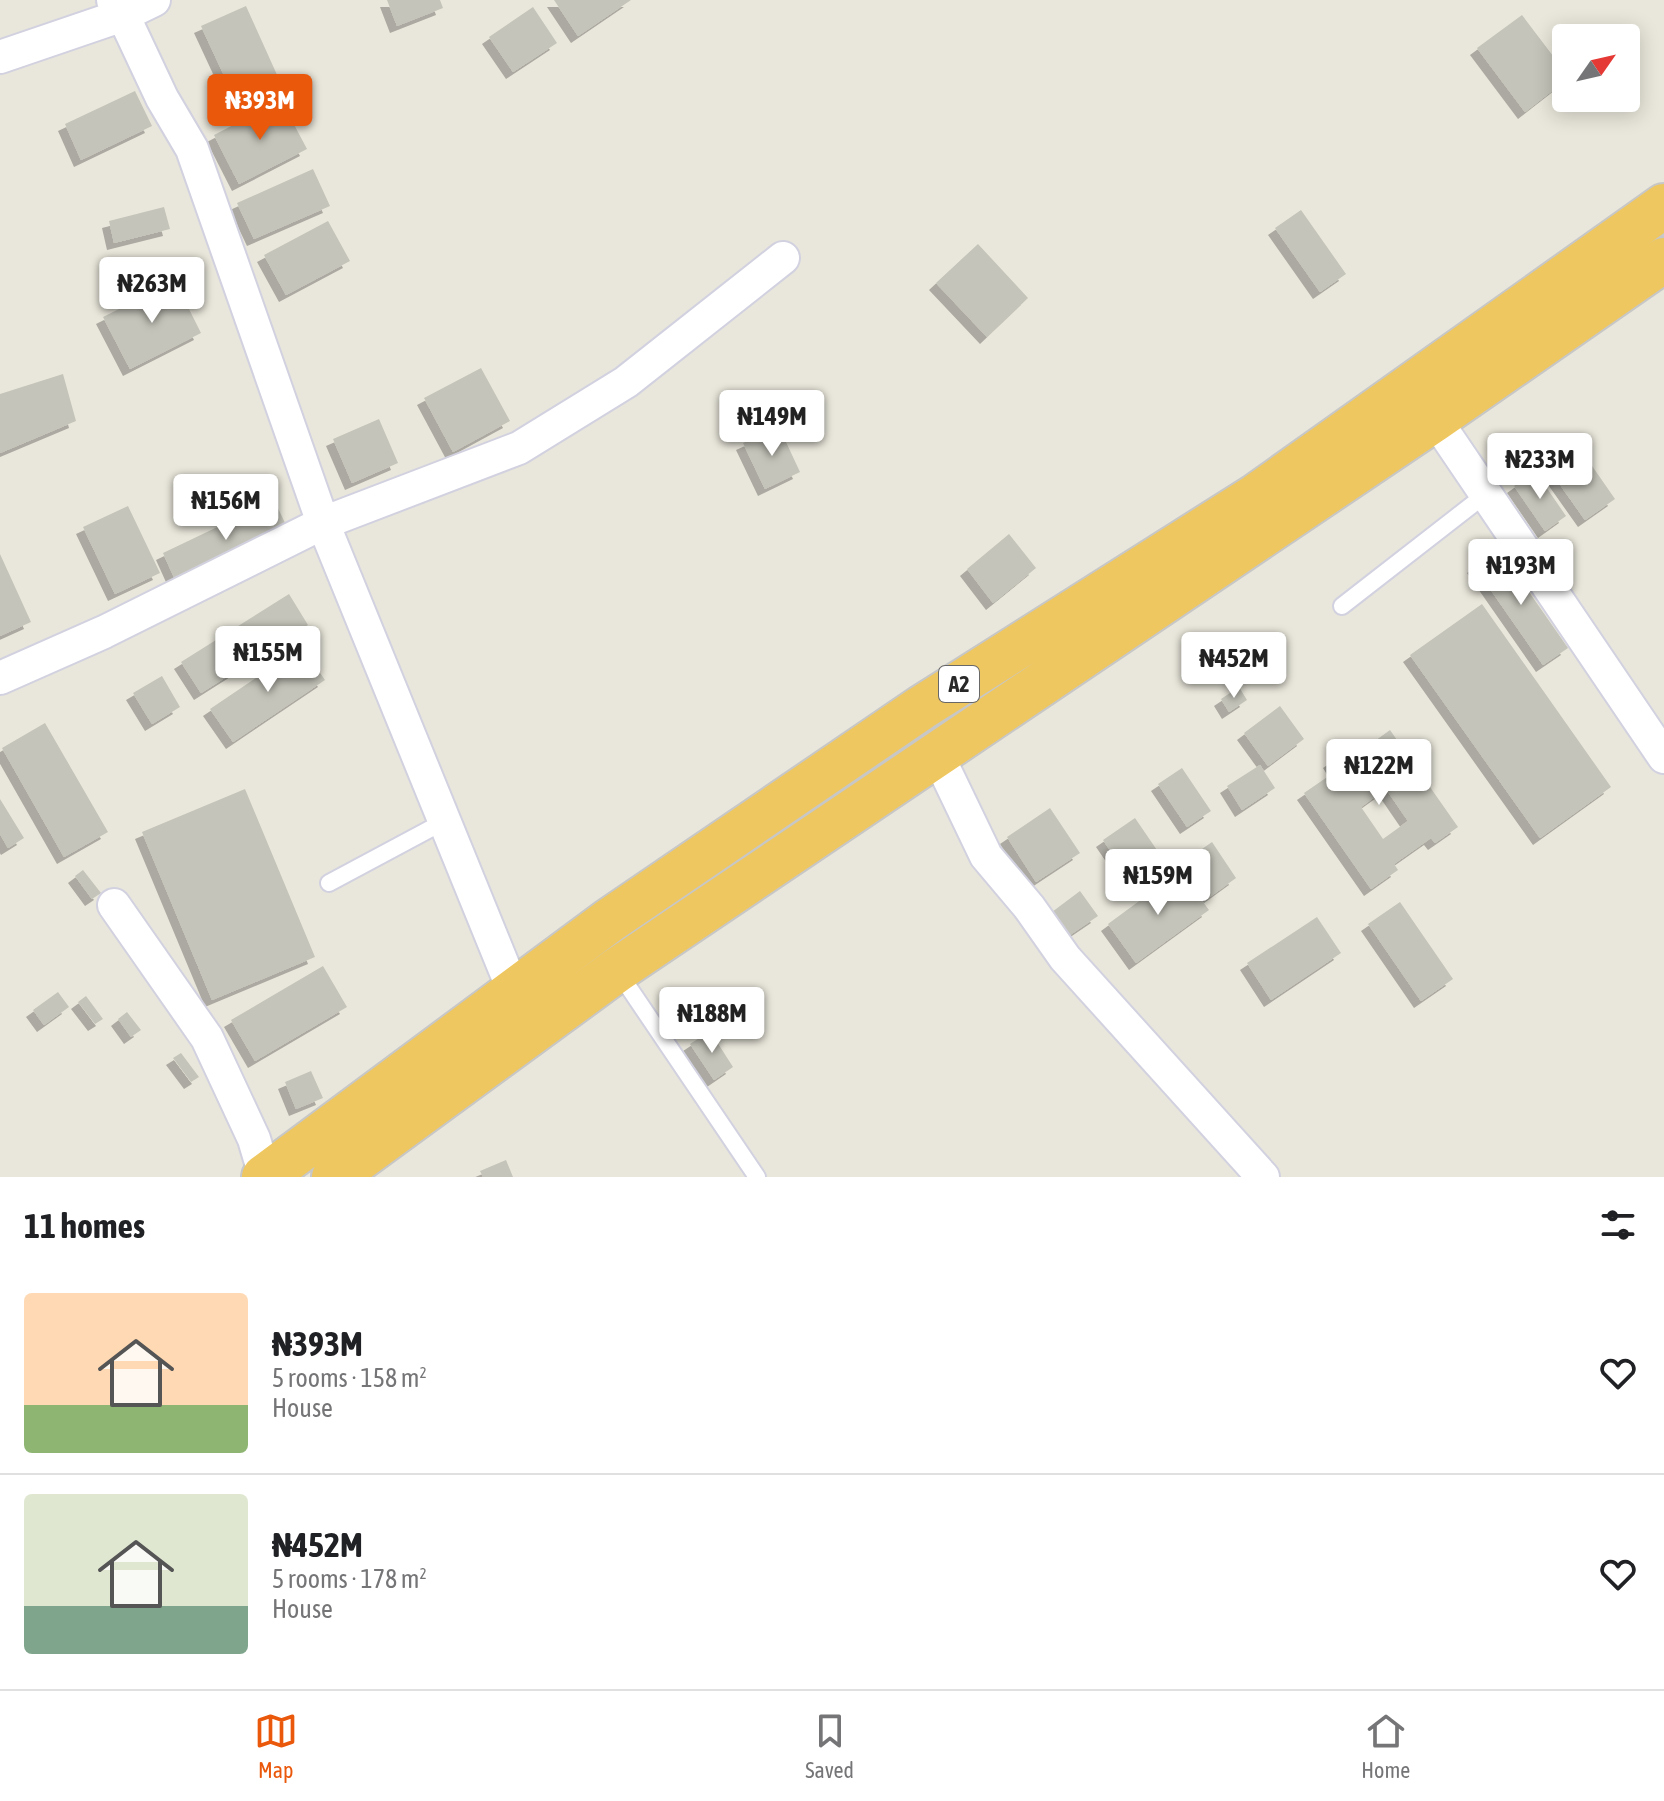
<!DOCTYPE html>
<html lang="en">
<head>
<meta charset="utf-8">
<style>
  :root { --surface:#fff; --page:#f6f6f6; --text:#202124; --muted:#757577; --line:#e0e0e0; --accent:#ea580c }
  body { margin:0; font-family:"Asap Condensed",sans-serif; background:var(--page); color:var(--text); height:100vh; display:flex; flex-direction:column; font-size:30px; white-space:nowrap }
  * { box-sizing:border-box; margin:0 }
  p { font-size:26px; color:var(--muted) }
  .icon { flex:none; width:44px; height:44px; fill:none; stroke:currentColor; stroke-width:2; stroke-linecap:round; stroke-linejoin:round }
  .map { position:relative; height:1177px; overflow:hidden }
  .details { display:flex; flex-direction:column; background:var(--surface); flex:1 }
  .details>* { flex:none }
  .needle { width:52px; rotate:56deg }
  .fabs { position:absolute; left:1552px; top:24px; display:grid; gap:16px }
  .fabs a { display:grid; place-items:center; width:88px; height:88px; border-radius:8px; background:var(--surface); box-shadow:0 4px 20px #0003; font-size:40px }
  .price { position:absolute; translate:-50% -68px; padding:0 18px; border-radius:8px; background:#fff; color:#222; font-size:26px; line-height:52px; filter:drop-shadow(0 2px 4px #0008) }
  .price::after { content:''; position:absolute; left:50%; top:48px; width:24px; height:18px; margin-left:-12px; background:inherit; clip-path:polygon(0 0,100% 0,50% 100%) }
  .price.selected { background:var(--accent); color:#fff }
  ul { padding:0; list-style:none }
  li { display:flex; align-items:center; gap:24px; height:200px; padding:0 24px }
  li+li { border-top:2px solid var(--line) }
  li span { display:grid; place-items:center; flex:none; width:224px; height:160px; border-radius:8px; color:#555 }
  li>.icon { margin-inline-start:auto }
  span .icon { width:96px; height:96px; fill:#fffc; stroke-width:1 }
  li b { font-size:34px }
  h2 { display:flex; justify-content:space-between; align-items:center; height:96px; padding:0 24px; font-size:34px }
  .tab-bar { display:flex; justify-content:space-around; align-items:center; height:112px; border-top:2px solid var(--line); background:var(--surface); font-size:22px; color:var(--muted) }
  .tab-bar a { display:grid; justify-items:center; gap:4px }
  .tab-bar .selected { color:var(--accent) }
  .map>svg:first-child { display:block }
</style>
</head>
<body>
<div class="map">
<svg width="1664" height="1177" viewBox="0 0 1664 1177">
  <defs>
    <filter id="shadow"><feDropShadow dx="-7" dy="7" stdDeviation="0" flood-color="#0004"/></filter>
  </defs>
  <rect width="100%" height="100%" fill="#e9e7db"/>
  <path fill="#c5c4ba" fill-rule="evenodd" filter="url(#shadow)" d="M 387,0 L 440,0 L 443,8 L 397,26 Z
    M 554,0 L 631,0 L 578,36 Z
    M 246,6 L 278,77 L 234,97 L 201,26 Z
    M 533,7 L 557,43 L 513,72 L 489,37 Z
    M 1522,15 L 1566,73 L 1566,80 L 1525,112 L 1477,48 Z
    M 135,91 L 152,126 L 81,160 L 65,124 Z
    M 281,100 L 307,149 L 239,184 L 214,135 Z
    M 313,169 L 330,206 L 254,239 L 237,203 Z
    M 164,207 L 170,229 L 114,243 L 109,221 Z
    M 1301,210 L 1346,274 L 1320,292 L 1275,228 Z
    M 328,221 L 350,261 L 286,295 L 264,255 Z
    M 978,244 L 1028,298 L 987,337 L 936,283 Z
    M 175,281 L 201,333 L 130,369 L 103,317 Z
    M 481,368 L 510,421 L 453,452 L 424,398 Z
    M 63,374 L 76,421 L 0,453 L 0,394 Z
    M 379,419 L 398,463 L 352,483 L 333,439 Z
    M 779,427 L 800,472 L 765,489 L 743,443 Z
    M 1581,450 L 1615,499 L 1585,520 L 1551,472 Z
    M 1535,471 L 1566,516 L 1545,531 L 1514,486 Z
    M 274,500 L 289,531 L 177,584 L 163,553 Z
    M 128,506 L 160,573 L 115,594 L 83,527 Z
    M 1009,534 L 1036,568 L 993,603 L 967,569 Z
    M 1499,549 L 1568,648 L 1543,665 L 1474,566 Z
    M 0,554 L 31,622 L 0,636 Z
    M 289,594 L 308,625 L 201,693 L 181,662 Z
    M 1482,604 L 1611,787 L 1540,838 L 1410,655 Z
    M 302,647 L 325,680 L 233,742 L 210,709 Z
    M 162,676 L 180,707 L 152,724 L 133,693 Z
    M 1239,687 L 1247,700 L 1229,712 L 1221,699 Z
    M 1280,706 L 1304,739 L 1268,766 L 1244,733 Z
    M 45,723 L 108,832 L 64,857 L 2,748 Z
    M 1390,730 L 1458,827 L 1435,843 L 1431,838 L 1394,864 L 1398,870 L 1371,889 L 1304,793 L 1336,771 L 1330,761 L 1356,743 L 1361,751 ZM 1386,789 L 1408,821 L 1383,839 L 1361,807 Z
    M 1260,765 L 1275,788 L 1242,810 L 1227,786 Z
    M 1182,768 L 1211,811 L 1187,827 L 1158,784 Z
    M 245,789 L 315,957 L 212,1000 L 142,832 Z
    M 0,799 L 24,838 L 8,848 L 0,834 Z
    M 1050,808 L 1080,853 L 1036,882 L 1007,837 Z
    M 1135,818 L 1161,856 L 1129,878 L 1103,840 Z
    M 1212,842 L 1236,878 L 1207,899 L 1182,863 Z
    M 83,870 L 101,893 L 92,899 L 75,876 Z
    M 1180,871 L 1209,910 L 1136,963 L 1108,924 Z
    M 1080,891 L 1098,916 L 1070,935 L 1052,912 Z
    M 1400,902 L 1453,979 L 1421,1001 L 1368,924 Z
    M 1317,917 L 1341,953 L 1271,1000 L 1247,963 Z
    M 323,966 L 347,1007 L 255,1061 L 231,1020 Z
    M 58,992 L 69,1007 L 44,1025 L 33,1010 Z
    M 86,996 L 103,1019 L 95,1024 L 78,1002 Z
    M 127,1012 L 141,1030 L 131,1037 L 118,1019 Z
    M 710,1031 L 733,1067 L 714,1080 L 690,1044 Z
    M 181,1053 L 199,1077 L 191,1082 L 173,1058 Z
    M 311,1071 L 323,1098 L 296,1109 L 285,1082 Z
    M 506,1160 L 513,1177 L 483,1177 L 480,1171 Z"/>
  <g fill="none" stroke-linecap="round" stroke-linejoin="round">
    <defs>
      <path id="lane" d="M 1342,606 L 1486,494
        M 329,883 L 443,822
        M 619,973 L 757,1177"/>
      <path id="street" d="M 113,0 L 123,15 L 162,98 L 192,149 L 323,523 L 514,992
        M 0,57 L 123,15 L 154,0
        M 1435,419 L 1664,757
        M 0,678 L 104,632 L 323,523 L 519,448 L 626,382 L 783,258
        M 937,754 L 986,856 L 1029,907 L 1065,958 L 1263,1177
        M 114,905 L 207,1038 L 254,1139 L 265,1176"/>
      <path id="highway" d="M 264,1177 L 610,920 L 921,708 L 1256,496 L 1664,206
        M 334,1177 L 617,970 L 1435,419 L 1664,260"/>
    </defs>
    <use href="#lane" stroke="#d2d1e0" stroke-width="20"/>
    <use href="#street" stroke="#d2d1e0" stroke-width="36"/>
    <use href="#highway" stroke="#c7c7c7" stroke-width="48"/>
    <use href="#lane" stroke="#fff" stroke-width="16"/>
    <use href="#street" stroke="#fff" stroke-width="32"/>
    <use href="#highway" stroke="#efc760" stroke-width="44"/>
  </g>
  <g text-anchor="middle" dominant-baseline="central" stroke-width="6" stroke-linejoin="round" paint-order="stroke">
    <rect fill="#fff" stroke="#686868" stroke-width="2" x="939" y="666" width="40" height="36" rx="6"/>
    <g font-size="22" font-weight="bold" fill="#282828">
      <text x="959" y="684">A2</text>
    </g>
  </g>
</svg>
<div class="fabs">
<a><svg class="needle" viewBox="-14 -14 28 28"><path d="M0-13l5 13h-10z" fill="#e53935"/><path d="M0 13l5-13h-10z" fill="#757577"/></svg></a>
</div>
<b class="price selected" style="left:260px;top:142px">₦393M</b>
<b class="price" style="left:152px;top:325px">₦263M</b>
<b class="price" style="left:772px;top:458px">₦149M</b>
<b class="price" style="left:1540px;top:501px">₦233M</b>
<b class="price" style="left:226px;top:542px">₦156M</b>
<b class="price" style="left:1521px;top:607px">₦193M</b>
<b class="price" style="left:268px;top:694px">₦155M</b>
<b class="price" style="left:1234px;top:700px">₦452M</b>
<b class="price" style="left:1379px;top:807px">₦122M</b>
<b class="price" style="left:1158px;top:917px">₦159M</b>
<b class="price" style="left:712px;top:1055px">₦188M</b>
</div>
<section class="details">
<h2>11 homes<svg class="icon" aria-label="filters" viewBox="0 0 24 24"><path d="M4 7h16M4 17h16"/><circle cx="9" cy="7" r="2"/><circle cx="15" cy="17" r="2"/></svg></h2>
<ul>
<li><span style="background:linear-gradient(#ffd9b3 70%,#8fb573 0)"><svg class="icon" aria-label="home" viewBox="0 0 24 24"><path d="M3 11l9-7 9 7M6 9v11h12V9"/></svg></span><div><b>₦393M</b><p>5 rooms · 158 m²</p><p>House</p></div><svg class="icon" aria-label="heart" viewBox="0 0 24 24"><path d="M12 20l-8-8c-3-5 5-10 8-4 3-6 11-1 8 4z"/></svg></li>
<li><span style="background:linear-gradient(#dfe7d0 70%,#7fa58c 0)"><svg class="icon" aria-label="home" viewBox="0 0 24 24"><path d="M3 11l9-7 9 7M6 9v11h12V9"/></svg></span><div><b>₦452M</b><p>5 rooms · 178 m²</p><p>House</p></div><svg class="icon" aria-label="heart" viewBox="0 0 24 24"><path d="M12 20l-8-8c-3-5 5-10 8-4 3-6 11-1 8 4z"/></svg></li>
</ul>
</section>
<nav class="tab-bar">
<a class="selected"><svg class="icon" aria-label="map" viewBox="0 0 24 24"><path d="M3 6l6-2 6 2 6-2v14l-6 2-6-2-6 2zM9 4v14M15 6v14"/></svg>Map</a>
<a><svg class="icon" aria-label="saved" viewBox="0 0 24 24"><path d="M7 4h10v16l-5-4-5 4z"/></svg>Saved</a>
<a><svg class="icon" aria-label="home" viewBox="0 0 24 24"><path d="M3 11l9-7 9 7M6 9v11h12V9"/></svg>Home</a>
</nav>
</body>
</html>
